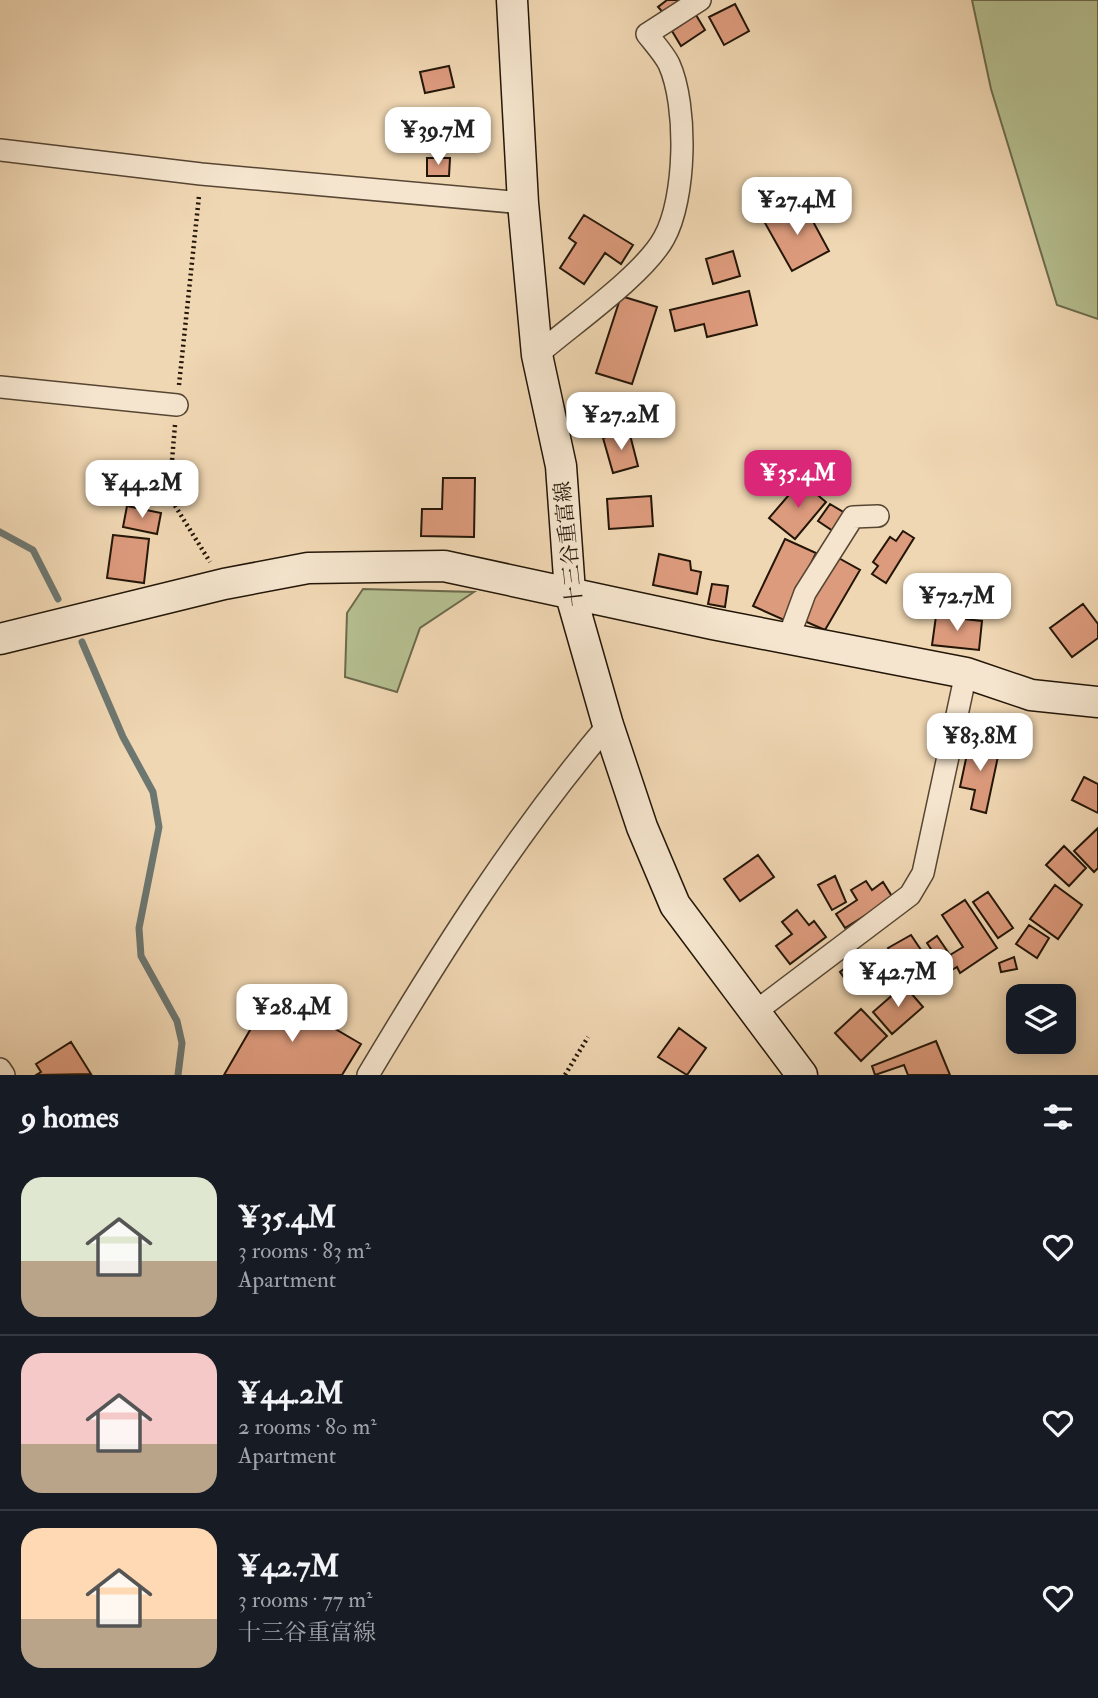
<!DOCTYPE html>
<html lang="en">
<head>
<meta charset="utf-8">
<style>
  :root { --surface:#171b24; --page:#242831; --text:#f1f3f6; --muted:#9ea1a6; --line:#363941; --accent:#db2777 }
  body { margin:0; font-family:"IM FELL Double Pica","Noto Serif JP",serif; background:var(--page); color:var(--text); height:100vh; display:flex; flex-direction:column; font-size:26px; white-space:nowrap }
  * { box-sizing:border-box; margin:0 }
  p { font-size:23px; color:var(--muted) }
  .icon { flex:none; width:38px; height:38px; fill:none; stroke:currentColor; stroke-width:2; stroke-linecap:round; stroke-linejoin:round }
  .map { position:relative; height:1075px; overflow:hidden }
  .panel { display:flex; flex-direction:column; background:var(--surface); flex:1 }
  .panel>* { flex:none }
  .buttons { position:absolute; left:1006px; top:984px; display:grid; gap:14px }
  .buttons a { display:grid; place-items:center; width:70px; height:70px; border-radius:14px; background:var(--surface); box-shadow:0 4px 18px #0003; font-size:35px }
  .price { position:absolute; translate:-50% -60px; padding:0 16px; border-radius:14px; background:#fff; color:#222; font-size:23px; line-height:46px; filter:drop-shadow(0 2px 4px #0008) }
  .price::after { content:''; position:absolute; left:50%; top:42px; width:21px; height:16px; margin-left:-10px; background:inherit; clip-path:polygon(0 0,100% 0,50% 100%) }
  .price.current { background:var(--accent); color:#fff }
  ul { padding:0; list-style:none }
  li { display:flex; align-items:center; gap:21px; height:175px; padding:0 21px }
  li+li { border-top:2px solid var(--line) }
  li span { display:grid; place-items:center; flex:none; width:196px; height:140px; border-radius:21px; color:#555 }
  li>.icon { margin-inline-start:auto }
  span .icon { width:84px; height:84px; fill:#fffc; stroke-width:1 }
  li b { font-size:30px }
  h2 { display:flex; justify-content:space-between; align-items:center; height:84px; padding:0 21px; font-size:30px }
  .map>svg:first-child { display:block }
</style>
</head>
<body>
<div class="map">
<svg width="1098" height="1075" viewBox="0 0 1098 1075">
  <rect width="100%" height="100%" fill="#f0d7b3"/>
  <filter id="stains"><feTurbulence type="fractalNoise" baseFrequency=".00286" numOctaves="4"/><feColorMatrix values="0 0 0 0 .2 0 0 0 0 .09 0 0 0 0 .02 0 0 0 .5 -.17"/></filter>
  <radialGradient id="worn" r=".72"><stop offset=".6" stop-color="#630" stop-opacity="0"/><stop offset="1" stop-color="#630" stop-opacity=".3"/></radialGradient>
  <path fill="#b5bf90" stroke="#6c6a4c" stroke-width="2" d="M 972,0 L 1098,0 L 1098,319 L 1057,305 L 991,89 Z
    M 363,589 L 474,592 L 420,628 L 397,692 L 345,677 L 347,613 Z"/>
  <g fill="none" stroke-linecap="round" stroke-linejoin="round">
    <path stroke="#6d7771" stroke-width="7" d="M 0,532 L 33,550 L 58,599
      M 82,642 L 123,737 L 153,792 L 159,827 L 139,928 L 141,956 L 177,1021 L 182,1043 L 178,1075"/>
  </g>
  <path fill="#dd9b7d" stroke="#231608" stroke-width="2" d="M 667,0 L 685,0 L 667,17 L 658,7 Z
    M 735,4 L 749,31 L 724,45 L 709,17 Z
    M 696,15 L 705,30 L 681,46 L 672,31 Z
    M 449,66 L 454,87 L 425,93 L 420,72 Z
    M 441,116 L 467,119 L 463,152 L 436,149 Z
    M 427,158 L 450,158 L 449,176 L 427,176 Z
    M 803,203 L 829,251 L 792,271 L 765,223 Z
    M 584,215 L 633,245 L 621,264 L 605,253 L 584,284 L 560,268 L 576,243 L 569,238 Z
    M 733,251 L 740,276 L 713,284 L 706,259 Z
    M 749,291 L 757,325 L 707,337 L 704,324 L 675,331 L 670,310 Z
    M 621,296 L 657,307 L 632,384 L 596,373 Z
    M 618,399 L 628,420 L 602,432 L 592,411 Z
    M 629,431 L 638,466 L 613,473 L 603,438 Z
    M 443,478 L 475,478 L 474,537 L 421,536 L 422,509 L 442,509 Z
    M 801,481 L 826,502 L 795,539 L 769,518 Z
    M 651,496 L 653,526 L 609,529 L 607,499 Z
    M 830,504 L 845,513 L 833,531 L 818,521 Z
    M 127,506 L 161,513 L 157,534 L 123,527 Z
    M 903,531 L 914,538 L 886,583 L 872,574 L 878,566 L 873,562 L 890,537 L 896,541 Z
    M 113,535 L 149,539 L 144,583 L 107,578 Z
    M 785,539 L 816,553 L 784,620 L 753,606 Z
    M 659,554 L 690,561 L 691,570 L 701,572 L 697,594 L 653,585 Z
    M 835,556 L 860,570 L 825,630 L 802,620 Z
    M 712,584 L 728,586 L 725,607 L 708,604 Z
    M 1083,604 L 1098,624 L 1098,638 L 1072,657 L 1050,628 Z
    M 936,616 L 982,621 L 979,650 L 932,645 Z
    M 970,740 L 1000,747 L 986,813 L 971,809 L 975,790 L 960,787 Z
    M 1084,777 L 1098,784 L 1098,813 L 1072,800 Z
    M 1098,828 L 1098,868 L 1094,872 L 1074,851 Z
    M 1064,846 L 1086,868 L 1069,886 L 1046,865 Z
    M 758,855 L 774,877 L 740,901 L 724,879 Z
    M 835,876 L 846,902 L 832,910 L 818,885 Z
    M 866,881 L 872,890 L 883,882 L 893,898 L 845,928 L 836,914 L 857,900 L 851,890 Z
    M 1055,885 L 1082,905 L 1058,939 L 1030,919 Z
    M 988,892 L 1013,928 L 998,938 L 973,902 Z
    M 965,900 L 997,948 L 960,973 L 957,967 L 947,973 L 927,943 L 937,936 L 950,955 L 963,947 L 942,915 Z
    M 797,910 L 809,925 L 814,921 L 826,937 L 790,964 L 776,946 L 792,934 L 782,922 Z
    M 1029,925 L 1049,938 L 1037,958 L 1016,944 Z
    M 911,935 L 921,950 L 898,964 L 888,948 Z
    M 1014,957 L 1017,969 L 1001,972 L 999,963 Z
    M 857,959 L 872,980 L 855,993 L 840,972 Z
    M 904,985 L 923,1007 L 892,1034 L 873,1012 Z
    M 272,992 L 361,1044 L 342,1075 L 224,1075 Z
    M 861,1009 L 887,1036 L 861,1061 L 835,1033 Z
    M 679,1028 L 706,1048 L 687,1075 L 658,1057 Z
    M 936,1041 L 950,1075 L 908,1075 L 904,1065 L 875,1075 L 872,1066 Z
    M 71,1042 L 91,1074 L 36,1075 L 41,1072 L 36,1064 Z"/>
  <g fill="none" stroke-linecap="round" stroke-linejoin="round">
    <defs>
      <path id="street" d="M 0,150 L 201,174 L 523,203
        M 537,355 C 570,326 644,275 664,238 C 686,199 688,106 669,64 C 664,54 654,43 647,34 L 700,0
        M 0,387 L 177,405
        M 788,639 L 805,593 L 853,517 L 878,516
        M 755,1012 L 910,895 L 923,873 L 966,673
        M 0,1069 L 4,1075
        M 368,1075 C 442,951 515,835 608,725"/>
      <path id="secondary" d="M 512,0 L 523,203 L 537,355 L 561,466 L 570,592 L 608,725 L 642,827 L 675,905 L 802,1075
        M 0,639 L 224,584 L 308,568 L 444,566 L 713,624 L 966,673 L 1031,695 L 1098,702"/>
    </defs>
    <use href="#street" stroke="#564633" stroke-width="24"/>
    <use href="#secondary" stroke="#231608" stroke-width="33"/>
    <path stroke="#231608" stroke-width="4.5" stroke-dasharray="2 3.5" stroke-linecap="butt" d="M 179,385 L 199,196
      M 175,425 L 169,496 L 210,562
      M 565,1075 L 588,1037"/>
    <use href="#street" stroke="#f5e5ce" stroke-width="21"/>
    <use href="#secondary" stroke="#f5e5ce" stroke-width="30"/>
  </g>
  <g text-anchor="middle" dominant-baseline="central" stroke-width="6" stroke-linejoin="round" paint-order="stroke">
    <g font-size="21" fill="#231608" stroke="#f5e5ce">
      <text transform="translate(569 544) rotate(-96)">十三谷重富線</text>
    </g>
  </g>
  <rect width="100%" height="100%" filter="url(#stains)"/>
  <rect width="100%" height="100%" fill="url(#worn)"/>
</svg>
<div class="buttons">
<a><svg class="icon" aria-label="layers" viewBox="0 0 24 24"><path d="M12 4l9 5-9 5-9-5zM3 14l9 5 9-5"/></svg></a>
</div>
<b class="price" style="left:438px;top:167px">¥39.7M</b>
<b class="price" style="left:797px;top:237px">¥27.4M</b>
<b class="price" style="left:621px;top:452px">¥27.2M</b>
<b class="price current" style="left:798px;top:510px">¥35.4M</b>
<b class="price" style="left:142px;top:520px">¥44.2M</b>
<b class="price" style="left:957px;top:633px">¥72.7M</b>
<b class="price" style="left:980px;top:773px">¥83.8M</b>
<b class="price" style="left:898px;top:1009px">¥42.7M</b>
<b class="price" style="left:292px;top:1044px">¥28.4M</b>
</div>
<section class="panel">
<h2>9 homes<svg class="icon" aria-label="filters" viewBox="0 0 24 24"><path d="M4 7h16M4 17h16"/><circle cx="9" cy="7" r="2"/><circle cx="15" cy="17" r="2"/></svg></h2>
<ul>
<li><span style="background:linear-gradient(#dfe7d0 60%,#b9a48a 0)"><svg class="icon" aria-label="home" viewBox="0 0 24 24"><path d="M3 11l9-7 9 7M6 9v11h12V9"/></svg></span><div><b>¥35.4M</b><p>3 rooms · 83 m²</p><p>Apartment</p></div><svg class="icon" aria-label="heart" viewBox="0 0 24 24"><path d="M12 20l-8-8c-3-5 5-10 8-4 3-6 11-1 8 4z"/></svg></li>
<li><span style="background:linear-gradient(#f6c9c9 65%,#b9a48a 0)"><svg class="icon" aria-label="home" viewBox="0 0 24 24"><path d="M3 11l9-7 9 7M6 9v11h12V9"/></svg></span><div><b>¥44.2M</b><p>2 rooms · 80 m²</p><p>Apartment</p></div><svg class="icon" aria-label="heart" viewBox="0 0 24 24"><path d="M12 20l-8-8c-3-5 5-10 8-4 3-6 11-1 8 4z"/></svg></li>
<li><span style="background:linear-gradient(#ffd9b3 65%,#b9a48a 0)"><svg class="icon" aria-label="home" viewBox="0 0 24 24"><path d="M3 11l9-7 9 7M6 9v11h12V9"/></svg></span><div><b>¥42.7M</b><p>3 rooms · 77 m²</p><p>十三谷重富線</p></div><svg class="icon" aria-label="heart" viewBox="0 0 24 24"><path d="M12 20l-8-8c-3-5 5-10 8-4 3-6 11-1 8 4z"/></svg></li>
</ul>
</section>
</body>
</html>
